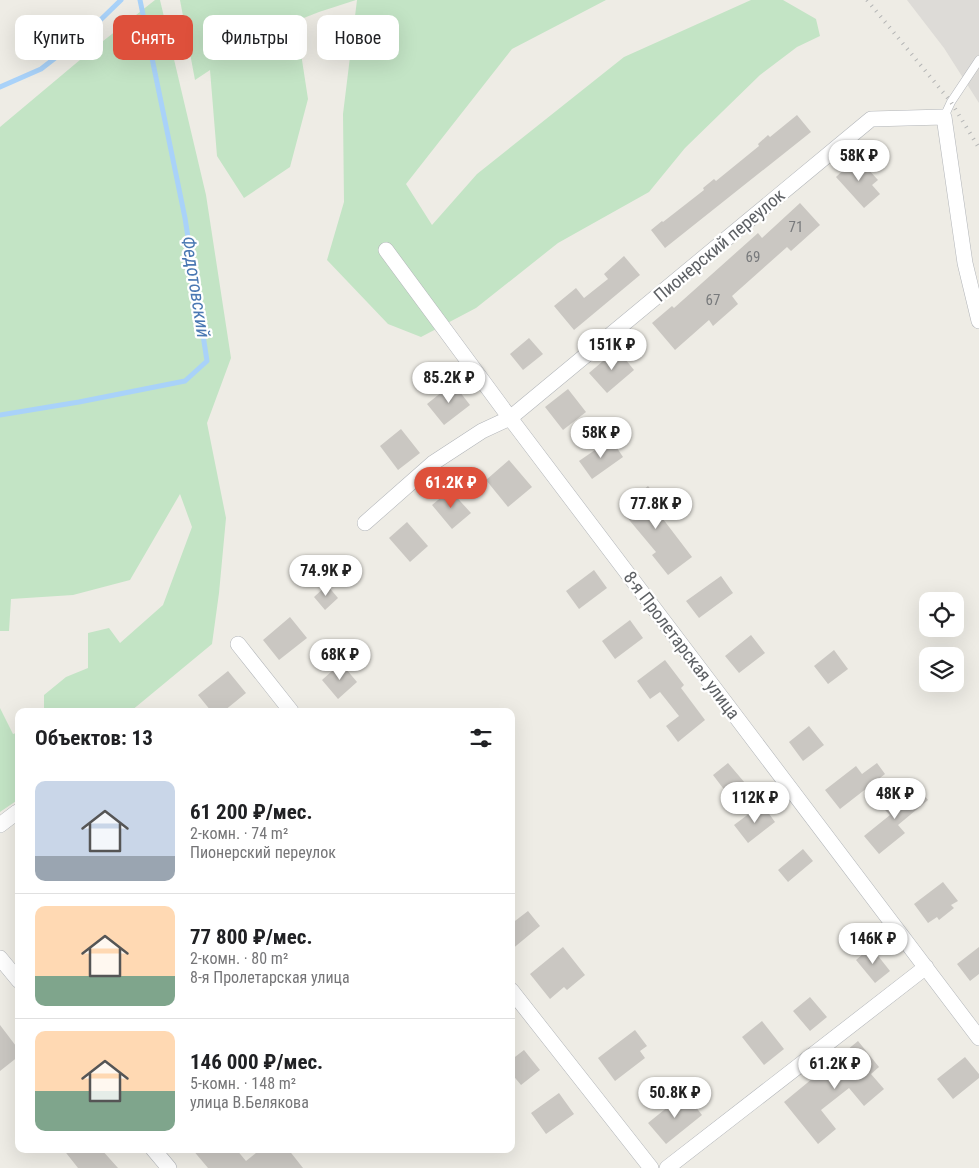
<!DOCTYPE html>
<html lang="ru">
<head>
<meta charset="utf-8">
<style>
  :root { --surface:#fff; --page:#f6f6f6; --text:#202124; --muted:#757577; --line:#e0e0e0; --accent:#de503b }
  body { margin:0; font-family:"Roboto Condensed",sans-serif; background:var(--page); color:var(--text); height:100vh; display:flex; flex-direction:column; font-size:19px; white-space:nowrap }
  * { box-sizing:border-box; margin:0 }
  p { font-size:16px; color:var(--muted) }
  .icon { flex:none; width:28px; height:28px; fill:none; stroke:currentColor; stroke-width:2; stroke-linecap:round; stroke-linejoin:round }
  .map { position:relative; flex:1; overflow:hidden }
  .sheet { position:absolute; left:15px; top:708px; width:500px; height:445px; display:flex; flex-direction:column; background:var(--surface); border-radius:10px; box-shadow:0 5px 20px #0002 }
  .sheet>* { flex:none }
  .banner { position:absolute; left:15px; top:15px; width:500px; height:45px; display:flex; gap:10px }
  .buttons { position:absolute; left:919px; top:592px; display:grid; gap:10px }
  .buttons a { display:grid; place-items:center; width:45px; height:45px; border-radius:10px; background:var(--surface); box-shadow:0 5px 20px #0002; font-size:25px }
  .price { position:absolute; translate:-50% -42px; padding:0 11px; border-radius:18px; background:#fff; color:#222; font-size:16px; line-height:32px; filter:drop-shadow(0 1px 2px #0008) }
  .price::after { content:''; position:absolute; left:50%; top:30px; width:15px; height:11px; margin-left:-8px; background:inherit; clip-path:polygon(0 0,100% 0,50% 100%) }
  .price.selected { background:var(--accent); color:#fff }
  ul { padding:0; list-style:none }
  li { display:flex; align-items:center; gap:15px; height:125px; padding:0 20px }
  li+li { border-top:1px solid var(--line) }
  li span { display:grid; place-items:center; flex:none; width:140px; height:100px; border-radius:10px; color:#555 }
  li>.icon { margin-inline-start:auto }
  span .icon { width:60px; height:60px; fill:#fffc; stroke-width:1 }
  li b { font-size:21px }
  h2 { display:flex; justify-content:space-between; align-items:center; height:60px; padding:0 20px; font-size:21px }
  .pill { padding:0 18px; border-radius:10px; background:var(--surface); box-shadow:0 5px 20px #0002; font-size:18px; line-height:45px }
  .pill.selected { background:var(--accent); color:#fff }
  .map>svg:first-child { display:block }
</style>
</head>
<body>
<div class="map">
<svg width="979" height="1168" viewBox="0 0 979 1168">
  <rect width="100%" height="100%" fill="#eeece5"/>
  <path fill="#dddbd7" d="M 907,0 L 979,0 L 979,103 L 944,48 Z"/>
  <path fill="#c3e4c5" d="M 155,0 L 160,0 L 206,195 L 231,358 L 207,423 L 226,518 L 219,593 L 212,644 L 131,711 L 44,711 L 44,695 L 66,677 L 88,668 L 88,633 L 109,628 L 120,643 L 163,605 L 192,527 L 180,494 L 130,580 L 73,595 L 11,599 L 9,631 L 0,631 L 0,127 L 93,49 Z
    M 180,0 L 356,0 L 319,12 L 296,21 L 308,99 L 290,167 L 244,198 L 217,156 L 210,70 L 195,80 Z
    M 357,0 L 606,0 L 512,49 L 406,184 L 432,225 L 477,174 L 624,57 L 751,0 L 783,0 L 816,19 L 820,36 L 797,47 L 760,75 L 685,148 L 649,192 L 558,243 L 476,308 L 421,337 L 388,324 L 327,260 L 344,202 L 343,114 Z
    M 0,708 L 13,734 L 19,732 L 19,799 L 0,812 Z"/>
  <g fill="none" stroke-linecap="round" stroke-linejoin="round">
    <path stroke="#a9d2f9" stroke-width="5" d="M 0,87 L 41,69 L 86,34 L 121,0
      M 0,415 L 79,402 L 185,381 L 207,361 L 185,218 L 140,0"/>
  </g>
  <path fill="#cac7c2" d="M 797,115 L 811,132 L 665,248 L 651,230 L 662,221 L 663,222 L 704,190 L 703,188 L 714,179 L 716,181 L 759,146 L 758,144 L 768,135 L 770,137 Z
    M 857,157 L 878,180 L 872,185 L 880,194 L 864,208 L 836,177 Z
    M 800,203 L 820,225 L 791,251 L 787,247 L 732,296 L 738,304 L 713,326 L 709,320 L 675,350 L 652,323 L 672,306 L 674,308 L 758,233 L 762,238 Z
    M 624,256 L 640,275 L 574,330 L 554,306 L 576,288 L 584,298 L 608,279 L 604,274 Z
    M 529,338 L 543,354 L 523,370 L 510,354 Z
    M 617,349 L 634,370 L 607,393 L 589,373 Z
    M 453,383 L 470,405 L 444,425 L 427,404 Z
    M 568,389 L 586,412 L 563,430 L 545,407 Z
    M 401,429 L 420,453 L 398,470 L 380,446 Z
    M 611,439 L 623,457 L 592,479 L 579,461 Z
    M 509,460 L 532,487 L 508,507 L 486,480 Z
    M 648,486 L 670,513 L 663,519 L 692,557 L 668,575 L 652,555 L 656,552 L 620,509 Z
    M 450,490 L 471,513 L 452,529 L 432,505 Z
    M 407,522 L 428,546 L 410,562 L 389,538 Z
    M 594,570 L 607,588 L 579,609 L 566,591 Z
    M 721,576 L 733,593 L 699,618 L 686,601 Z
    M 327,585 L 338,598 L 325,610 L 314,597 Z
    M 290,617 L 307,638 L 279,660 L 263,640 Z
    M 630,620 L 643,638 L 615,659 L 602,641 Z
    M 751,635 L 765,653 L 739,673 L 725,656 Z
    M 834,650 L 848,669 L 828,684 L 814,666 Z
    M 665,660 L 684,685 L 681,688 L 705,720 L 678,742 L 666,726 L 679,716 L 660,692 L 650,699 L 637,681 Z
    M 341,663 L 357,682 L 338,699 L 322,680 Z
    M 228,671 L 246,693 L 224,711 L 211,711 L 198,695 Z
    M 809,726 L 824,745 L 803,761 L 789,742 Z
    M 728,763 L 745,783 L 729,796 L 713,775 Z
    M 877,763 L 885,774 L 840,809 L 825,790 L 856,766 L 862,774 Z
    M 916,785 L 928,800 L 898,825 L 905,833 L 879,854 L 864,836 L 890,815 L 885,810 Z
    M 762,804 L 775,822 L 748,843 L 734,825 Z
    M 803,849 L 813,861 L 788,882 L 778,870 Z
    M 943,882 L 958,901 L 951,905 L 954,908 L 939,920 L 937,917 L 928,923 L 914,904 Z
    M 528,911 L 540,926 L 511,950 L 511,924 Z
    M 563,947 L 585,975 L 567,990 L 564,987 L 550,999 L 530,974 Z
    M 871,947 L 890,971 L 875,983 L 856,960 Z
    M 979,947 L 979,974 L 970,981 L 957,964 Z
    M 810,997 L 827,1017 L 810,1031 L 793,1011 Z
    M 762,1021 L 784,1049 L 764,1065 L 742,1037 Z
    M 0,1025 L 19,1050 L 19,1056 L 0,1071 Z
    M 635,1030 L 647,1046 L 640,1051 L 645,1058 L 615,1081 L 598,1058 Z
    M 858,1041 L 879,1067 L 871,1074 L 884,1089 L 864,1106 L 849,1088 L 821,1110 L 836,1129 L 818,1144 L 784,1102 Z
    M 524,1050 L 540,1070 L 521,1085 L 511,1073 L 511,1060 Z
    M 965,1057 L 979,1074 L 979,1078 L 953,1099 L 937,1079 Z
    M 559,1093 L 574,1114 L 546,1134 L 531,1113 Z
    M 685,1093 L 702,1115 L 666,1144 L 648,1123 Z
    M 63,1149 L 101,1149 L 118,1168 L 78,1168 Z
    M 192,1149 L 236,1149 L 246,1161 L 261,1149 L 288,1149 L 303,1168 L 208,1168 Z"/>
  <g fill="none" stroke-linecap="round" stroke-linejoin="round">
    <defs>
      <path id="service" d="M 944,117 L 951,102 L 979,60"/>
      <path id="minor" d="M 386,250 L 510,418 L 979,1038
        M 365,523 L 433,463 L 482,431 L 510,418 L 871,119 L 944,117 L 965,263 L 979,321
        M 238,644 L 291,711
        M 0,825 L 17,812
        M 0,958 L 19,981
        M 511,990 L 651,1168
        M 153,1149 L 169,1168
        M 667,1168 L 926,967"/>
    </defs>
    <use href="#service" stroke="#b2b5b9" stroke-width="9"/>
    <use href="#minor" stroke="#b2b5b9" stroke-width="16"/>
    <use href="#service" stroke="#fff" stroke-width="8"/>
    <use href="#minor" stroke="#fff" stroke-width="15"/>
    <path stroke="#b3b4b4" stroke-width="4" stroke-dasharray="1 6" stroke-linecap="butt" d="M 867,0 L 951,102 L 979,148"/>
  </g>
  <g text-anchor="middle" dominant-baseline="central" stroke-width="4.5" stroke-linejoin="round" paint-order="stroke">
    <g font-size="15" fill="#787a7c">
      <text x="796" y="227">71</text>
      <text x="753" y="257">69</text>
      <text x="713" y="300">67</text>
    </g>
    <g font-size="18" fill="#5d6064" stroke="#fff">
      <text transform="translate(719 245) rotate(-40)">Пионерский переулок</text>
      <text transform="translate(682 645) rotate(53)">8-я Пролетарская улица</text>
    </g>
    <g font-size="19" font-style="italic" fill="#4a78b3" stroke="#fff">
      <text transform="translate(196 287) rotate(81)">Федотовский</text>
    </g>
  </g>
</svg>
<div class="buttons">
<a><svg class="icon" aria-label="locate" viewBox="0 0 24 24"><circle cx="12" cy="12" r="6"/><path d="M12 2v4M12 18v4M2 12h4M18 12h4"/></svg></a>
<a><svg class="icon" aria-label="layers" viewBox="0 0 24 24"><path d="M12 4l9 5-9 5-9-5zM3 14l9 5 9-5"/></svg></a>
</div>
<b class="price" style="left:859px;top:182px">58K ₽</b>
<b class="price" style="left:612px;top:371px">151K ₽</b>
<b class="price" style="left:449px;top:404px">85.2K ₽</b>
<b class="price" style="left:601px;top:459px">58K ₽</b>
<b class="price selected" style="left:451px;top:509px">61.2K ₽</b>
<b class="price" style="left:656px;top:530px">77.8K ₽</b>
<b class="price" style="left:326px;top:597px">74.9K ₽</b>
<b class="price" style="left:340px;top:681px">68K ₽</b>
<b class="price" style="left:895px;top:820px">48K ₽</b>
<b class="price" style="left:755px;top:824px">112K ₽</b>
<b class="price" style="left:873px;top:965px">146K ₽</b>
<b class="price" style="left:835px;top:1090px">61.2K ₽</b>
<b class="price" style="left:675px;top:1119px">50.8K ₽</b>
<div class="banner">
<a class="pill">Купить</a>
<a class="pill selected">Снять</a>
<a class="pill">Фильтры</a>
<a class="pill">Новое</a>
</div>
<section class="sheet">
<h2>Объектов: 13<svg class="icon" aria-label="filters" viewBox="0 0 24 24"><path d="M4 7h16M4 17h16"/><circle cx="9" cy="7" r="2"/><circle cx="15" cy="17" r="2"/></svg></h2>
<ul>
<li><span style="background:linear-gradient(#c9d6e8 75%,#9aa5b1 0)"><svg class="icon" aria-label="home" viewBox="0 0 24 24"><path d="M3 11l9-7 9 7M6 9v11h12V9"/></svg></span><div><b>61 200 ₽/мес.</b><p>2-комн. · 74 m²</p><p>Пионерский переулок</p></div></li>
<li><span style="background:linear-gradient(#ffd9b3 70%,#7fa58c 0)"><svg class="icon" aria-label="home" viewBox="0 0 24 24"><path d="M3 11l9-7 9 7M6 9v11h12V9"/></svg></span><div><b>77 800 ₽/мес.</b><p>2-комн. · 80 m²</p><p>8-я Пролетарская улица</p></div></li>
<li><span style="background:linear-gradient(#ffd9b3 60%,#7fa58c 0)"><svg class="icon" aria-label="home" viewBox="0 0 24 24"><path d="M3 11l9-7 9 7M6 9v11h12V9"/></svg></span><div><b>146 000 ₽/мес.</b><p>5-комн. · 148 m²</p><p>улица В.Белякова</p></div></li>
</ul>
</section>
</div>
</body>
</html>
